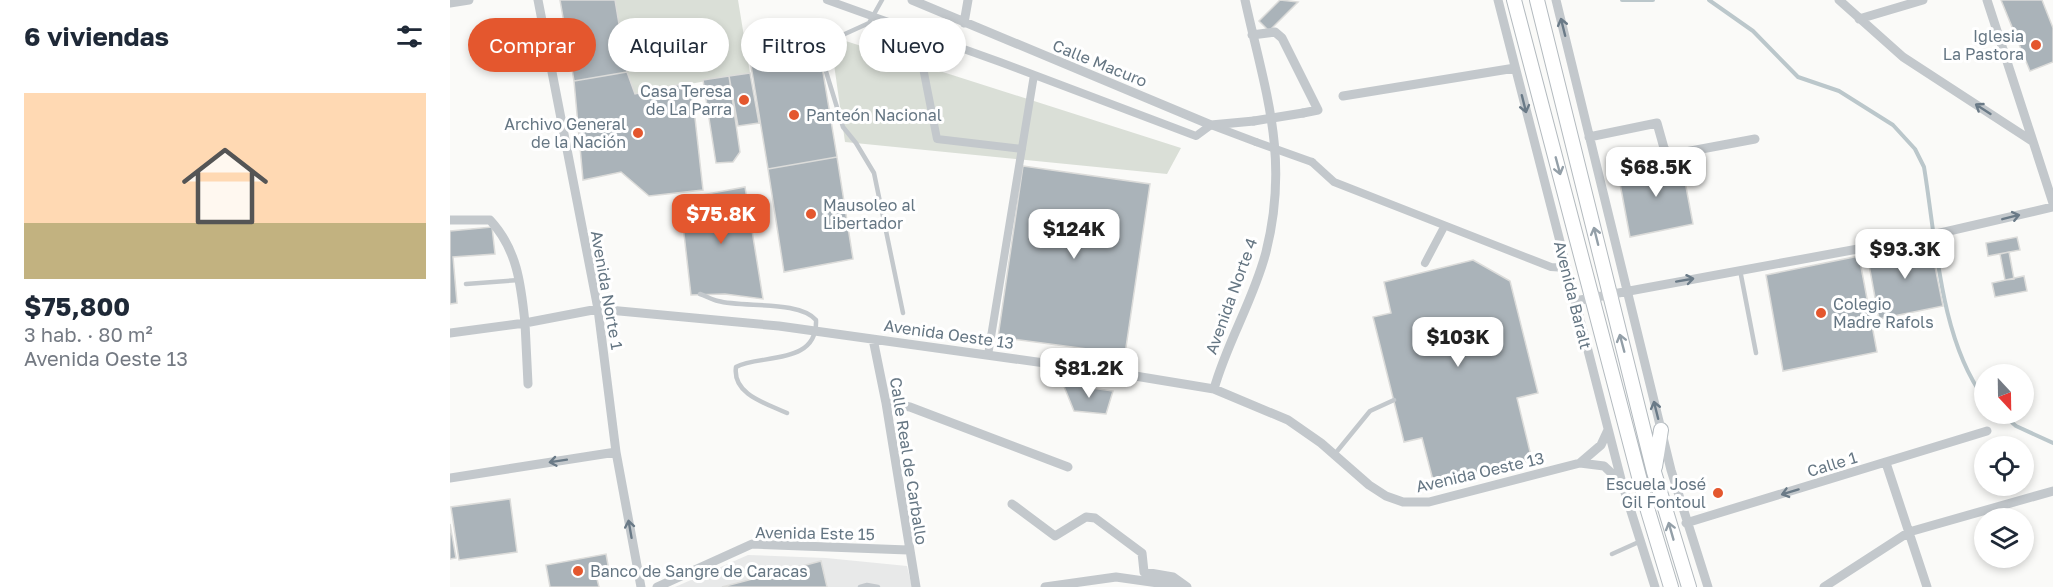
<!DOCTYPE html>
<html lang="es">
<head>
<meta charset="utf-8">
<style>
  :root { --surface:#fff; --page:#f6f6f7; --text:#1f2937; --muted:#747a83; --accent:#e4572e }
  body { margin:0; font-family:"Golos Text",sans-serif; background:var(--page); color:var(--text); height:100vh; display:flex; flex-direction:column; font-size:22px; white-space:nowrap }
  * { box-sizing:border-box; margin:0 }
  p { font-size:20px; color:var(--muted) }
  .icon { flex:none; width:33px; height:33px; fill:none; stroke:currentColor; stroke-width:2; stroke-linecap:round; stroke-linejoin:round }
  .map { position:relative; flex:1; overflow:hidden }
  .sheet { display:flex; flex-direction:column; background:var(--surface); width:450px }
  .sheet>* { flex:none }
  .top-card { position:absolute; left:18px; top:18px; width:570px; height:54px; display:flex; gap:12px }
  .needle { width:39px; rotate:158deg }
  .controls { position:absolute; left:1524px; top:364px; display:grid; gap:12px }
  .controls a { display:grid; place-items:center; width:60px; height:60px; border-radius:50%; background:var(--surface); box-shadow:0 3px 9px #0003; font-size:30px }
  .price { position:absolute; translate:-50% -51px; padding:0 14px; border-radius:12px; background:#fff; color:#222; font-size:20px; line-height:39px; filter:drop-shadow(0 2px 3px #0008) }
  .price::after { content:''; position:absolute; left:50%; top:36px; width:18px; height:14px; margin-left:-9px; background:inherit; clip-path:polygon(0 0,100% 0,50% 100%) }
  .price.on { background:var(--accent); color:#fff }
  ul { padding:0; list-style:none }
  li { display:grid; align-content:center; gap:12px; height:318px; padding:0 24px }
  li span { display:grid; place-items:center; height:186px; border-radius:0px; color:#555 }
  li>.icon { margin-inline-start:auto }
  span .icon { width:108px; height:108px; fill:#fffc; stroke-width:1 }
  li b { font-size:26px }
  h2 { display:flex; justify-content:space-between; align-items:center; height:72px; padding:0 24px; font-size:26px }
  .pill { padding:0 21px; border-radius:27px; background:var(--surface); box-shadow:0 3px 9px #0003; font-size:21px; line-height:54px }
  .pill.on { background:var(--accent); color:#fff }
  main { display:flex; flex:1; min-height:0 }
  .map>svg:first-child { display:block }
</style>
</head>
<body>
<main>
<section class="sheet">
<h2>6 viviendas<svg class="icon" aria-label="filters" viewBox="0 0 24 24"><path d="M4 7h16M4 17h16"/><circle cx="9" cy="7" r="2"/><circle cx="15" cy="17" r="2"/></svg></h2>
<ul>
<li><span style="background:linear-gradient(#ffd9b3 70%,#c2b280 0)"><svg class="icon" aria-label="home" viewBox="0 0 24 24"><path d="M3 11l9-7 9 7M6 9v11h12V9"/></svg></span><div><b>$75,800</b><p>3 hab. · 80 m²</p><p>Avenida Oeste 13</p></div></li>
</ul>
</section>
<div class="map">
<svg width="1603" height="587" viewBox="0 0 1603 587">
  <rect width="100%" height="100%" fill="#fafaf8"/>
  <path fill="#e8e9e9" d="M 298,555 L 376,558 L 457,566 L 462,587 L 225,587 Z"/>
  <path fill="#dadfd7" d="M 165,0 L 288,0 L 300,73 L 185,94 L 177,72 Z
    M 380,36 L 731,148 L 717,174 L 395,142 Z"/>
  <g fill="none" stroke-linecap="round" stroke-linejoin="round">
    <path stroke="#bbc7cb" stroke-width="4" d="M 1172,0 L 1203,0
      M 1259,0 L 1303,31 L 1348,77 L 1389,91 L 1443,125 L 1465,149 L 1474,167 C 1486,239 1490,339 1534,398
      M 1552,414 L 1566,426 L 1603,443"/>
  </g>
  <path fill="#aab3b9" stroke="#dcdcda" stroke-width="1.5" d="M 110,0 L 165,0 L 177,72 L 124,81 Z
    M 830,0 L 848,2 L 819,31 L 809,21 Z
    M 1551,0 L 1592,0 L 1603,28 L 1603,62 L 1580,71 Z
    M 366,30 L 387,157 L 318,169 L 297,41 Z
    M 177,72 L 185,94 L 241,82 L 253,190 L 199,196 L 171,172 L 133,180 L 124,81 Z
    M 300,73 L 309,123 L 288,126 L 279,76 Z
    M 279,76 L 290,152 L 283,162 L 266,163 L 253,80 Z
    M 387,157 L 403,259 L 334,272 L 318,169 Z
    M 1231,160 L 1243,224 L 1180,237 L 1168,173 Z
    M 573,166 L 700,184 L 675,354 L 548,337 Z
    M 295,187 L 313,299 L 275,294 L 241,295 L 230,199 Z
    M 42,227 L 45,254 L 3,257 L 7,303 L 0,304 L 0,231 Z
    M 1567,237 L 1570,250 L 1538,256 L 1536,243 Z
    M 1480,242 L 1493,306 L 1429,319 L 1417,254 Z
    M 1559,252 L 1564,279 L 1555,280 L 1550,254 Z
    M 1409,256 L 1427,352 L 1333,371 L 1316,275 Z
    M 1023,260 L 1060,281 L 1088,393 L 1067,398 L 1082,460 L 984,484 L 972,438 L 954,442 L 923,317 L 941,313 L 934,282 Z
    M 1574,276 L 1577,291 L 1545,297 L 1542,283 Z
    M 613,384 L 663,391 L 656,414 L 624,411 Z
    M 60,499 L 67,552 L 9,560 L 1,507 Z
    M 0,524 L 6,558 L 0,559 Z
    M 156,554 L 160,576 L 147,579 L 149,587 L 100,587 L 96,565 Z
    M 371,561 L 377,587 L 272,587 Z"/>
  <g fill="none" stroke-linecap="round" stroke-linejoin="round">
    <defs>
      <path id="secondary" d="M 1064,0 L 1198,511 L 1221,587
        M 1087,0 L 1204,472 L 1239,587
        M 1205,467 L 1211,430"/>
    </defs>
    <use href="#secondary" stroke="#b3babf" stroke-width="16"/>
    <path stroke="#c3c8cc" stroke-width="4.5" d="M 432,0 L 419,23 L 375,43 L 374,65 L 393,127 L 406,143 L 424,173 L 453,313
      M 1290,270 L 1306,353
      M 16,284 L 69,280
      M 250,294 C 256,296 262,300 268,301 C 293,308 349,300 366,320 C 368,366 309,354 286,367 C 282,395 318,404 337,413
      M 884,455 L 920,411 L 944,400
      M 1162,554 L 1191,541
      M 410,587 L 417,585 L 428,587"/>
    <path stroke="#c3c8cc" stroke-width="8" d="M 377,0 L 550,62 L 746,136 L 761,125 L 806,142
      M 466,32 L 487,139 L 572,149
      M 862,162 L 884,182 L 1101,267 L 1116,268
      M 975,263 L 994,227
      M 538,355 L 584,75"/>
    <path stroke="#c3c8cc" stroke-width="9" d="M 88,0 L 148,309 L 166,452 L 191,587
      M 462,0 L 761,125 L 804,121
      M 1048,0 L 1172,483 L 1205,587
      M 1106,0 L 1221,470 L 1258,587
      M 1389,0 L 1453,57 L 1582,141
      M 1537,0 L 1603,203
      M 0,3 L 19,0
      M 1409,19 L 1473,0
      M 514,23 L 518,0
      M 802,35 L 825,32 L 832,38 L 868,110 L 853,113
      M 893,96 L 1065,68
      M 1139,137 L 1207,123 L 1214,148 L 1218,153 L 1230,153 L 1305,139
      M 0,220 L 40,220 C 67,249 71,284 75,323 L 148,309 L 329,326 L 673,374 L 764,389 L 838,420 L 871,443 L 919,485 L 936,496 L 953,502 L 979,502 L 1130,463 L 1154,466 L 1172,483
      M 1125,301 L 1473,237 L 1603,207
      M 0,333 L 75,323 L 78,384
      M 423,339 L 436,403 L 466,587
      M 764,389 C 777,342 804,299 816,252 C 840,157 815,91 795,0
      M 436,403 L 460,407 L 618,467
      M 1130,463 L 1151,445 L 1158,430
      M 1436,463 L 1477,587
      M 0,478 L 166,452
      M 562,504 L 605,536 L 636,517 L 645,518 L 692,553 L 694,572 L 723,577 L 737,587
      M 1236,523 L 1537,431
      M 207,587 L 302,544 L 458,550
      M 595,587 L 666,577 L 736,587
      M 1374,587 L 1459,532 L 1603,491"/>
    <use href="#secondary" stroke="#fff" stroke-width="14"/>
    <path stroke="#c3c8cc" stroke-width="8" d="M 806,142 L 862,162"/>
    <path stroke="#c3c8cc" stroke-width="9" d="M 804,121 L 853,113"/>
  </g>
  <defs><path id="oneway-shaft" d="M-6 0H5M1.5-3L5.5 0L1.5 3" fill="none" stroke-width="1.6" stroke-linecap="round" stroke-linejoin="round" transform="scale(1.5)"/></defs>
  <g stroke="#6a7a87">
    <use href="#oneway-shaft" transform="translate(1113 27) rotate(-104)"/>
    <use href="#oneway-shaft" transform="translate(1074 104) rotate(76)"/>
    <use href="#oneway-shaft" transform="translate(1533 109) rotate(-147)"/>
    <use href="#oneway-shaft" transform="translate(1561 217) rotate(-14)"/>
    <use href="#oneway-shaft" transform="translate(1235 280) rotate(-10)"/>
    <use href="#oneway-shaft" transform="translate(1206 410) rotate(-104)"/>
    <use href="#oneway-shaft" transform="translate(108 461) rotate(171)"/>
    <use href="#oneway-shaft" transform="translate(1340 492) rotate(163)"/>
    <use href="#oneway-shaft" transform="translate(180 529) rotate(-100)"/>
  </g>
  <g stroke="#939fa8">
    <use href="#oneway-shaft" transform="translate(1108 166) rotate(75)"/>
    <use href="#oneway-shaft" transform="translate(1146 236) rotate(-104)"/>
    <use href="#oneway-shaft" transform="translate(1172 343) rotate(-105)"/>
    <use href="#oneway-shaft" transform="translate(1221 531) rotate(-106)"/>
  </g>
  <g fill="#e4572e" stroke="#fff" stroke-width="2">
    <circle cx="1586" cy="45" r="6"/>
    <circle cx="294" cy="100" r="6"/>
    <circle cx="344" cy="115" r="6"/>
    <circle cx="188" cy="133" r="6"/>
    <circle cx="361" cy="214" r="6"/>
    <circle cx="1371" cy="313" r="6"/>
    <circle cx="1268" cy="493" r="6"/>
    <circle cx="128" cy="571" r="6"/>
  </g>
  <g text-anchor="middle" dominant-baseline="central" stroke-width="6" stroke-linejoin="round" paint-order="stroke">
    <g font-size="16" fill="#657683" stroke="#fff" text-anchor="end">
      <text x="1574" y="36">Iglesia<tspan x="1574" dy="18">La Pastora</tspan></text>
      <text x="282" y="91">Casa Teresa<tspan x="282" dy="18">de La Parra</tspan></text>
      <text x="356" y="115" text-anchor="start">Panteón Nacional</text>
      <text x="176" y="124">Archivo General<tspan x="176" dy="18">de la Nación</tspan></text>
      <text x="373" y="205" text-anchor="start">Mausoleo al<tspan x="373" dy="18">Libertador</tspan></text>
      <text x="1383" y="304" text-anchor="start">Colegio<tspan x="1383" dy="18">Madre Rafols</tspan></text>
      <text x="1256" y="484">Escuela José<tspan x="1256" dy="18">Gil Fontoul</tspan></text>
      <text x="140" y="571" text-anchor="start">Banco de Sangre de Caracas</text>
    </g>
    <g font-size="16" fill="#657683" stroke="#fff">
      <text transform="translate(650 63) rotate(22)">Calle Macuro</text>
      <text transform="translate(157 290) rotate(80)">Avenida Norte 1</text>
      <text transform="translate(1123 295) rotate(76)">Avenida Baralt</text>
      <text transform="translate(781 296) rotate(-70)">Avenida Norte 4</text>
      <text transform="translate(499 334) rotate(8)">Avenida Oeste 13</text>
      <text transform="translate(459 461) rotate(81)">Calle Real de Carballo</text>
      <text transform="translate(1382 464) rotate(-17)">Calle 1</text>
      <text transform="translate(1030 472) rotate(-13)">Avenida Oeste 13</text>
      <text transform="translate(365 533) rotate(1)">Avenida Este 15</text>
    </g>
  </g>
</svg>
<div class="controls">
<a><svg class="needle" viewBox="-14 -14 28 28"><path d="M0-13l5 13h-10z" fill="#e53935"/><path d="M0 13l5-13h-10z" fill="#747a83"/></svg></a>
<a><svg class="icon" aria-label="locate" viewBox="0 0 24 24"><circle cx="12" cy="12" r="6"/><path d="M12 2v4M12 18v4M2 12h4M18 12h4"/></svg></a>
<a><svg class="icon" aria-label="layers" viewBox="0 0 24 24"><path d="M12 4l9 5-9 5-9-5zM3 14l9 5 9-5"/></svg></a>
</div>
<b class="price" style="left:1206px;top:198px">$68.5K</b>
<b class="price on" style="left:271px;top:245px">$75.8K</b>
<b class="price" style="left:624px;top:260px">$124K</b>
<b class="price" style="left:1455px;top:280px">$93.3K</b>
<b class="price" style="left:1008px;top:368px">$103K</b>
<b class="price" style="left:639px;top:399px">$81.2K</b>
<div class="top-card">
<a class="pill on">Comprar</a>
<a class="pill">Alquilar</a>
<a class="pill">Filtros</a>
<a class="pill">Nuevo</a>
</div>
</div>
</main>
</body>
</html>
